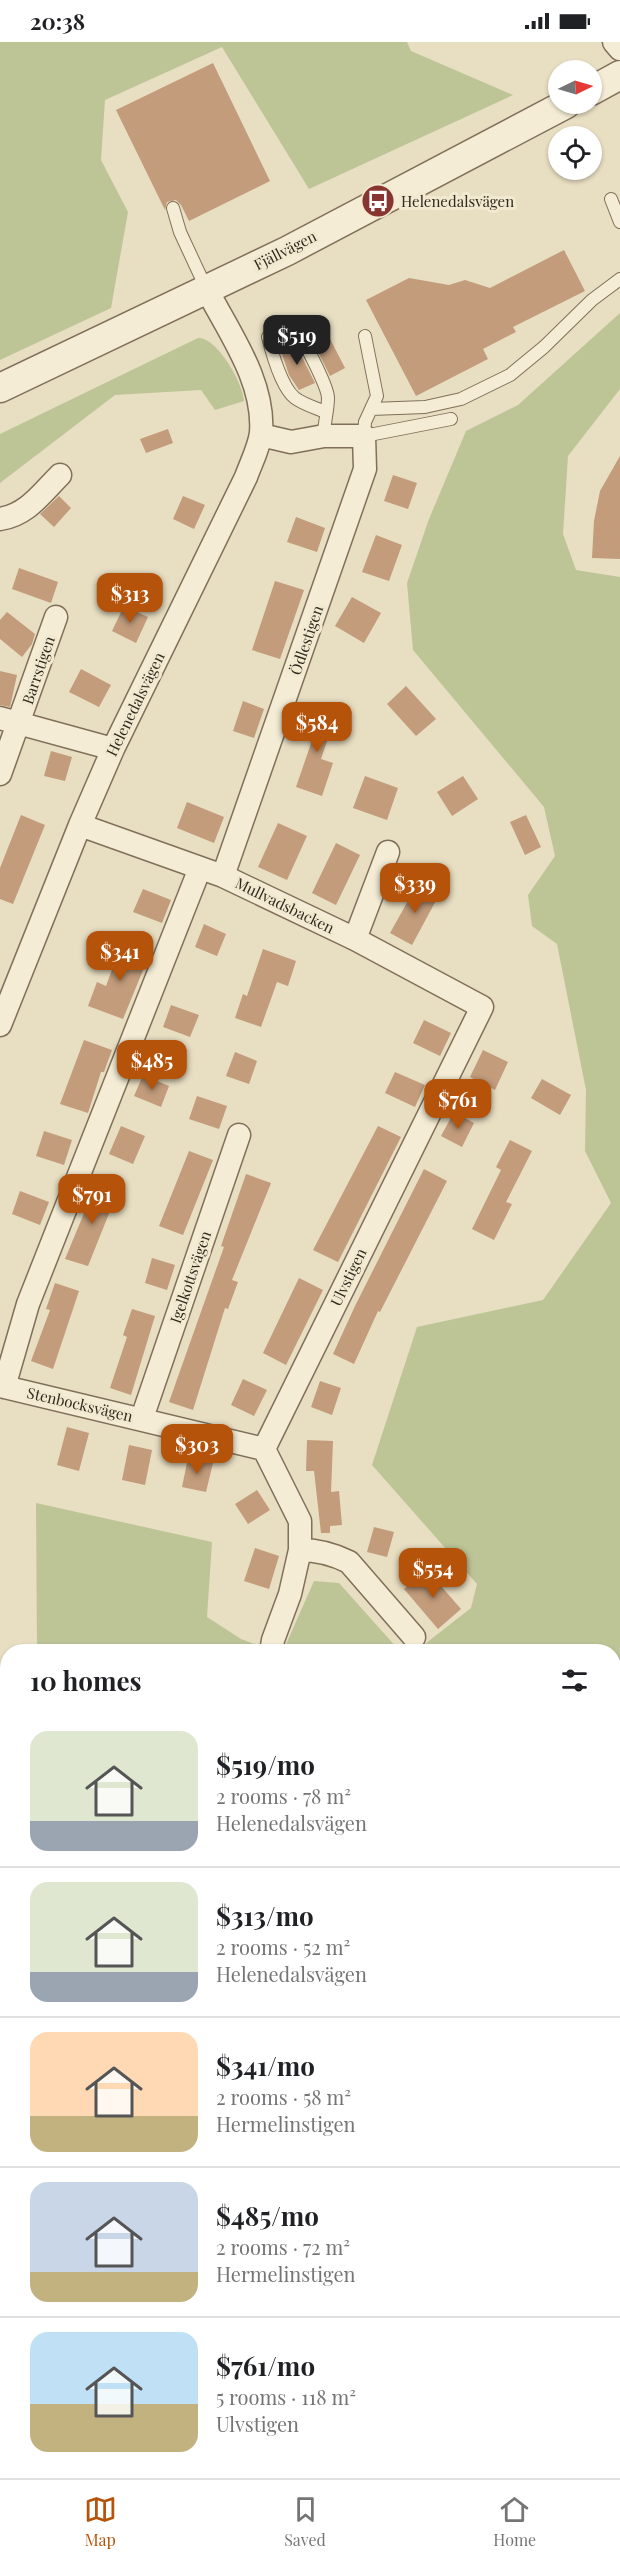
<!DOCTYPE html>
<html lang="en">
<head>
<meta charset="utf-8">
<style>
  :root { --surface:#fff; --page:#f2f2f2; --text:#202124; --muted:#757577; --line:#e0e0e0; --accent:#b45309 }
  body { margin:0; font-family:"Playfair Display",serif; background:var(--page); color:var(--text); height:100vh; display:flex; flex-direction:column; font-size:22px; white-space:nowrap }
  * { box-sizing:border-box; margin:0 }
  p { font-size:20px; color:var(--muted) }
  .icon { flex:none; width:33px; height:33px; fill:none; stroke:currentColor; stroke-width:2; stroke-linecap:round; stroke-linejoin:round }
  .map { position:relative; flex:1; overflow:hidden }
  .details { position:absolute; left:0px; top:1602px; width:621px; height:834px; display:flex; flex-direction:column; background:var(--surface); border-radius:24px 24px 0 0; box-shadow:0 2px 4px #0004 }
  .details>* { flex:none }
  .needle { width:39px; rotate:85deg }
  .buttons { position:absolute; left:548px; top:18px; display:grid; gap:12px }
  .buttons a { display:grid; place-items:center; width:54px; height:54px; border-radius:50%; background:var(--surface); box-shadow:0 2px 4px #0004; font-size:30px }
  .price { position:absolute; translate:-50% -51px; padding:0 14px; border-radius:12px; background:var(--accent); color:#fff; font-size:20px; line-height:39px; filter:drop-shadow(0 2px 3px #0008) }
  .price::after { content:''; position:absolute; left:50%; top:36px; width:18px; height:14px; margin-left:-9px; background:inherit; clip-path:polygon(0 0,100% 0,50% 100%) }
  .price.current { background:#222; color:#fff }
  ul { padding:0; list-style:none }
  li { display:flex; align-items:center; gap:18px; height:150px; padding:0 30px }
  li+li { border-top:2px solid var(--line) }
  li span { display:grid; place-items:center; flex:none; width:168px; height:120px; border-radius:18px; color:#555 }
  li>.icon { margin-inline-start:auto }
  span .icon { width:72px; height:72px; fill:#fffc; stroke-width:1 }
  li b { font-size:26px }
  h2 { display:flex; justify-content:space-between; align-items:center; height:72px; padding:0 30px; font-size:26px }
  .status { display:flex; justify-content:space-between; align-items:center; height:42px; padding:0 30px; background:var(--surface); direction:ltr }
  .status svg { height:16px; fill:currentColor }
  .tab-bar { display:flex; justify-content:space-around; align-items:center; height:84px; border-top:2px solid var(--line); background:var(--surface); font-size:16px; color:var(--muted) }
  .tab-bar a { display:grid; justify-items:center; gap:3px }
  .tab-bar .current { color:var(--accent) }
  .map>svg:first-child { display:block }
</style>
</head>
<body>
<div class="status"><b>20:38</b><svg viewBox="0 0 49 12"><path d="M0 12V9h3v3zM5 12V6h3v6zM10 12V3h3v9zM15 12V0h3v12zM26 1h20v11H26zM47 4h2v5h-2z"/></svg></div>
<div class="map">
<svg width="620" height="2436" viewBox="0 0 620 2436">
  <rect width="100%" height="100%" fill="#e8dec2"/>
  <path fill="#bdc597" d="M 0,0 L 407,0 L 411,9 L 513,53 L 309,147 L 222,5 L 105,58 L 101,118 L 128,170 L 111,266 L 0,318 Z
    M 620,271 L 620,347 L 568,414 L 563,492 L 576,528 L 620,535 L 620,2436 L 438,2436 L 427,2429 L 614,2428 L 614,1610 L 416,1609 L 471,1566 L 477,1542 L 372,1423 L 417,1285 L 543,1258 L 611,1161 L 585,1109 L 586,1048 L 557,902 L 532,884 L 528,853 L 555,814 L 544,765 L 413,608 L 407,541 L 429,477 L 466,389 L 518,363 Z
    M 198,296 C 217,295 243,341 244,359 L 215,368 L 201,348 L 115,353 L 0,441 L 0,392 Z
    M 36,1461 L 212,1500 L 207,1575 L 241,1597 L 272,1609 L 37,1609 Z
    M 314,1539 L 339,1541 L 398,1607 L 406,1609 L 283,1609 Z
    M 0,2216 L 7,2218 L 7,2247 L 0,2244 Z
    M 0,2291 L 7,2295 L 8,2428 L 141,2429 L 145,2436 L 0,2436 Z"/>
  <g fill="none" stroke-linecap="round" stroke-linejoin="round">
    <path stroke="#6c8882" stroke-width="6" d="M 0,2230 L 8,2232
      M 417,2428 L 429,2436"/>
  </g>
  <path fill="#c29c7b" d="M 213,21 L 270,139 L 189,179 L 181,163 L 176,158 L 167,160 L 165,168 L 116,68 Z
    M 564,208 L 585,249 L 513,285 L 516,290 L 483,307 L 488,317 L 416,354 L 366,258 L 409,236 L 449,243 L 465,238 L 490,246 Z
    M 324,285 L 345,326 L 330,334 L 309,292 Z
    M 294,299 L 315,341 L 299,348 L 289,333 L 280,306 Z
    M 168,387 L 173,401 L 146,411 L 140,397 Z
    M 620,414 L 620,517 L 592,516 L 594,479 L 600,449 Z
    M 393,433 L 417,441 L 408,467 L 384,459 Z
    M 59,454 L 71,466 L 54,485 L 40,472 Z
    M 183,454 L 205,463 L 194,487 L 173,477 Z
    M 296,475 L 325,486 L 317,510 L 287,500 Z
    M 376,493 L 402,503 L 389,539 L 362,530 Z
    M 19,526 L 58,540 L 51,561 L 12,547 Z
    M 275,539 L 304,548 L 280,617 L 252,608 Z
    M 352,555 L 381,571 L 364,601 L 335,584 Z
    M 124,564 L 148,575 L 136,601 L 112,589 Z
    M 7,570 L 35,592 L 32,602 L 22,615 L 0,597 L 0,578 Z
    M 81,627 L 111,643 L 99,665 L 69,650 Z
    M 0,629 L 17,633 L 10,665 L 0,663 Z
    M 406,644 L 436,677 L 416,694 L 387,662 Z
    M 243,659 L 264,667 L 254,696 L 233,689 Z
    M 312,664 L 336,672 L 321,717 L 333,721 L 322,754 L 296,745 L 316,687 L 305,683 Z
    M 51,709 L 72,715 L 65,739 L 44,734 Z
    M 365,734 L 398,746 L 387,778 L 353,766 Z
    M 463,734 L 478,757 L 452,774 L 437,750 Z
    M 187,760 L 224,775 L 214,801 L 177,786 Z
    M 21,773 L 45,783 L 13,862 L 0,857 L 0,826 Z
    M 526,773 L 541,805 L 525,813 L 510,780 Z
    M 278,781 L 307,794 L 287,838 L 258,825 Z
    M 336,801 L 360,813 L 336,863 L 312,851 Z
    M 418,841 L 439,853 L 412,903 L 390,891 Z
    M 143,847 L 171,858 L 162,881 L 133,870 Z
    M 204,882 L 226,892 L 217,914 L 195,905 Z
    M 122,901 L 150,911 L 123,977 L 88,964 L 97,940 L 106,944 Z
    M 263,907 L 296,919 L 288,944 L 277,940 L 261,985 L 235,976 L 243,952 L 247,954 Z
    M 171,963 L 199,973 L 190,995 L 163,985 Z
    M 424,978 L 451,991 L 440,1014 L 413,1001 Z
    M 84,998 L 112,1008 L 104,1030 L 101,1030 L 88,1071 L 60,1062 Z
    M 483,1008 L 508,1020 L 495,1048 L 470,1035 Z
    M 235,1010 L 257,1019 L 249,1042 L 226,1034 Z
    M 395,1030 L 425,1043 L 415,1065 L 385,1051 Z
    M 143,1033 L 169,1044 L 161,1065 L 134,1054 Z
    M 542,1037 L 571,1053 L 560,1073 L 531,1056 Z
    M 197,1054 L 227,1064 L 219,1087 L 189,1077 Z
    M 454,1070 L 474,1081 L 462,1105 L 441,1094 Z
    M 121,1084 L 145,1094 L 133,1122 L 109,1112 Z
    M 378,1084 L 401,1095 L 338,1220 L 313,1208 Z
    M 44,1089 L 72,1098 L 64,1123 L 36,1114 Z
    M 510,1098 L 532,1109 L 506,1160 L 512,1162 L 494,1198 L 472,1187 L 501,1128 L 496,1125 Z
    M 189,1109 L 213,1118 L 183,1193 L 159,1184 Z
    M 424,1127 L 447,1139 L 380,1270 L 378,1269 L 354,1322 L 333,1312 L 355,1264 Z
    M 246,1132 L 271,1141 L 232,1238 L 238,1240 L 228,1267 L 225,1266 L 193,1368 L 169,1360 L 224,1205 L 221,1204 Z
    M 97,1140 L 118,1149 L 88,1224 L 65,1217 Z
    M 20,1149 L 49,1160 L 40,1183 L 12,1172 Z
    M 152,1216 L 175,1223 L 167,1248 L 145,1241 Z
    M 299,1236 L 323,1248 L 286,1323 L 263,1311 Z
    M 55,1241 L 79,1249 L 53,1327 L 31,1319 L 50,1268 L 46,1267 Z
    M 132,1267 L 155,1274 L 131,1353 L 110,1346 L 127,1295 L 123,1293 Z
    M 243,1337 L 267,1348 L 254,1374 L 231,1363 Z
    M 320,1339 L 341,1346 L 332,1373 L 311,1365 Z
    M 67,1385 L 89,1391 L 79,1429 L 57,1423 Z
    M 307,1398 L 333,1399 L 331,1450 L 339,1449 L 342,1483 L 330,1484 L 330,1491 L 321,1491 L 314,1429 L 306,1429 Z
    M 129,1403 L 152,1408 L 145,1443 L 122,1438 Z
    M 188,1416 L 213,1421 L 206,1450 L 182,1445 Z
    M 257,1448 L 270,1468 L 248,1482 L 235,1462 Z
    M 374,1485 L 394,1490 L 387,1515 L 367,1510 Z
    M 255,1506 L 279,1514 L 269,1547 L 244,1539 Z
    M 427,1528 L 461,1567 L 438,1587 L 404,1547 Z"/>
  <g fill="none" stroke-linecap="round" stroke-linejoin="round">
    <defs>
      <path id="service" d="M 611,157 L 620,180
        M 173,166 L 180,190 L 206,246
        M 365,294 L 377,354 L 365,380 L 364,394 L 451,377
        M 371,367 L 425,365 L 461,357 L 510,333 L 544,305 L 592,258 L 620,237
        M 324,394 C 324,380 328,369 328,356 C 328,343 302,297 295,283 L 279,281 L 268,295 C 272,311 282,346 295,356 C 303,362 316,366 325,370"/>
      <path id="minor" d="M 614,0 L 620,7
        M 0,477 C 27,473 41,452 60,433
        M 0,676 L 113,707
        M 0,732 L 56,575
        M 80,783 L 223,834 L 355,897 L 482,965 L 264,1407 L 300,1479 L 300,1508 L 290,1552 L 273,1598 L 271,1610
        M 223,834 L 365,427 L 364,394 L 324,394 L 291,400 L 261,393
        M 355,897 L 388,810
        M 0,983 L 80,783 L 113,707 L 246,435 C 251,421 259,406 261,391 C 265,339 229,291 206,246
        M 0,1344 L 264,1407
        M 4,1345 L 28,1262 L 200,826
        M 142,1376 L 239,1093
        M 300,1508 C 318,1508 333,1512 349,1520 L 414,1595
        M 0,1688 L 8,1692
        M 0,2082 L 8,2085
        M 0,2277 L 8,2279
        M 357,2428 L 372,2436
        M 334,2436 L 340,2428"/>
      <path id="tertiary" d="M 591,49 L 620,33
        M 0,346 L 287,209 L 566,62"/>
    </defs>
    <use href="#service" stroke="#80705b" stroke-width="14"/>
    <use href="#minor" stroke="#80705b" stroke-width="25"/>
    <use href="#tertiary" stroke="#80705b" stroke-width="31"/>
    <use href="#service" stroke="#f4ecd4" stroke-width="12"/>
    <use href="#minor" stroke="#f4ecd4" stroke-width="22"/>
    <use href="#tertiary" stroke="#f4ecd4" stroke-width="28"/>
  </g>
  <defs>
    <symbol id="bus-disc" viewBox="-11 -11 22 22"><circle r="9.5" fill="#883532" stroke="#f1e9d0"/><path d="M-5-6H5V4H4V6H2V4H-2V6H-4V4H-5ZM-3.5-4V0h7V-4ZM-3.5 1.2v1.5H-2V1.2ZM2 1.2v1.5H3.5V1.2Z" fill="#fff"/></symbol>
  </defs>
  <g fill-rule="evenodd">
    <use href="#bus-disc" x="359" y="140" width="38" height="38"/>
  </g>
  <g text-anchor="middle" dominant-baseline="central" stroke-width="6" stroke-linejoin="round" paint-order="stroke">
    <g font-size="15" fill="#31281e" stroke="#f1e9d0" text-anchor="start">
      <text x="401" y="159">Helenedalsvägen</text>
    </g>
    <g font-size="15" fill="#31281e" stroke="#f1e9d0">
      <text transform="translate(285 208) rotate(-27)">Fjällvägen</text>
      <text transform="translate(306 598) rotate(-71)">Ödlestigen</text>
      <text transform="translate(38 628) rotate(-71)">Barrstigen</text>
      <text transform="translate(135 662) rotate(-64)">Helenedalsvägen</text>
      <text transform="translate(285 863) rotate(26)">Mullvadsbacken</text>
      <text transform="translate(190 1235) rotate(-71)">Igelkottsvägen</text>
      <text transform="translate(348 1235) rotate(-64)">Ulvstigen</text>
      <text transform="translate(80 1362) rotate(13)">Stenbocksvägen</text>
    </g>
  </g>
</svg>
<div class="buttons">
<a><svg class="needle" viewBox="-14 -14 28 28"><path d="M0-13l5 13h-10z" fill="#e53935"/><path d="M0 13l5-13h-10z" fill="#757577"/></svg></a>
<a><svg class="icon" aria-label="locate" viewBox="0 0 24 24"><circle cx="12" cy="12" r="6"/><path d="M12 2v4M12 18v4M2 12h4M18 12h4"/></svg></a>
</div>
<b class="price current" style="left:297px;top:324px">$519</b>
<b class="price" style="left:130px;top:582px">$313</b>
<b class="price" style="left:317px;top:711px">$584</b>
<b class="price" style="left:415px;top:872px">$339</b>
<b class="price" style="left:120px;top:940px">$341</b>
<b class="price" style="left:152px;top:1049px">$485</b>
<b class="price" style="left:458px;top:1088px">$761</b>
<b class="price" style="left:92px;top:1183px">$791</b>
<b class="price" style="left:197px;top:1433px">$303</b>
<b class="price" style="left:433px;top:1557px">$554</b>
<section class="details">
<h2>10 homes<svg class="icon" aria-label="filters" viewBox="0 0 24 24"><path d="M4 7h16M4 17h16"/><circle cx="9" cy="7" r="2"/><circle cx="15" cy="17" r="2"/></svg></h2>
<ul>
<li><span style="background:linear-gradient(#dfe7d0 75%,#9aa5b1 0)"><svg class="icon" aria-label="home" viewBox="0 0 24 24"><path d="M3 11l9-7 9 7M6 9v11h12V9"/></svg></span><div><b>$519/mo</b><p>2 rooms · 78 m²</p><p>Helenedalsvägen</p></div></li>
<li><span style="background:linear-gradient(#dfe7d0 75%,#9aa5b1 0)"><svg class="icon" aria-label="home" viewBox="0 0 24 24"><path d="M3 11l9-7 9 7M6 9v11h12V9"/></svg></span><div><b>$313/mo</b><p>2 rooms · 52 m²</p><p>Helenedalsvägen</p></div></li>
<li><span style="background:linear-gradient(#ffd9b3 70%,#c2b280 0)"><svg class="icon" aria-label="home" viewBox="0 0 24 24"><path d="M3 11l9-7 9 7M6 9v11h12V9"/></svg></span><div><b>$341/mo</b><p>2 rooms · 58 m²</p><p>Hermelinstigen</p></div></li>
<li><span style="background:linear-gradient(#c9d6e8 75%,#c2b280 0)"><svg class="icon" aria-label="home" viewBox="0 0 24 24"><path d="M3 11l9-7 9 7M6 9v11h12V9"/></svg></span><div><b>$485/mo</b><p>2 rooms · 72 m²</p><p>Hermelinstigen</p></div></li>
<li><span style="background:linear-gradient(#bfe0f5 60%,#c2b280 0)"><svg class="icon" aria-label="home" viewBox="0 0 24 24"><path d="M3 11l9-7 9 7M6 9v11h12V9"/></svg></span><div><b>$761/mo</b><p>5 rooms · 118 m²</p><p>Ulvstigen</p></div></li>
</ul>
</section>
</div>
<nav class="tab-bar">
<a class="current"><svg class="icon" aria-label="map" viewBox="0 0 24 24"><path d="M3 6l6-2 6 2 6-2v14l-6 2-6-2-6 2zM9 4v14M15 6v14"/></svg>Map</a>
<a><svg class="icon" aria-label="saved" viewBox="0 0 24 24"><path d="M7 4h10v16l-5-4-5 4z"/></svg>Saved</a>
<a><svg class="icon" aria-label="home" viewBox="0 0 24 24"><path d="M3 11l9-7 9 7M6 9v11h12V9"/></svg>Home</a>
</nav>
</body>
</html>
